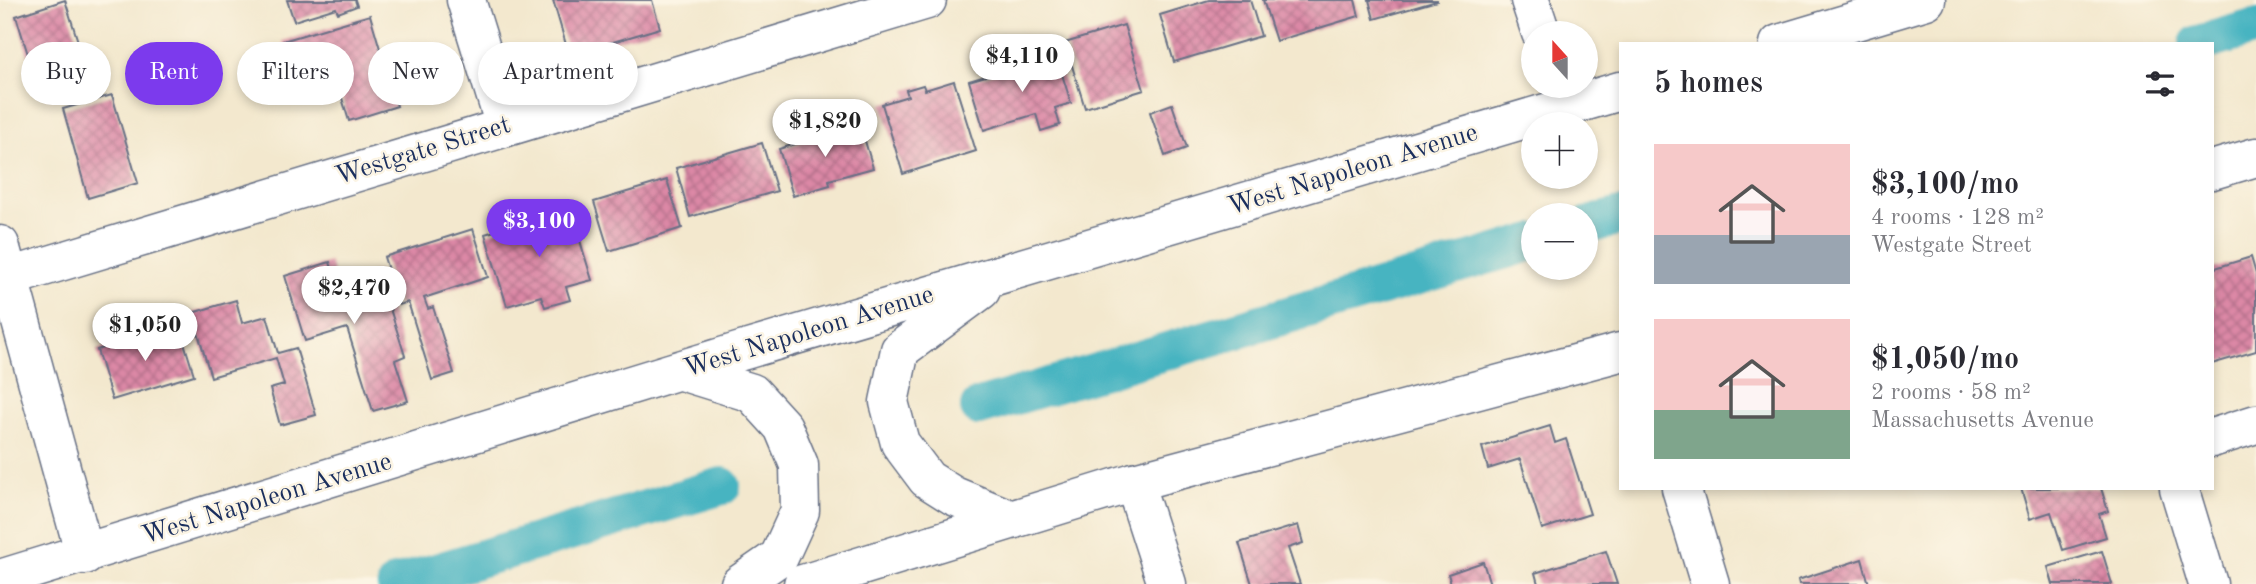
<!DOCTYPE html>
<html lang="en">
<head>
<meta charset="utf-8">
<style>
  :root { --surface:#fff; --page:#f7f7f7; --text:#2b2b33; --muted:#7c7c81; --accent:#7c3aed }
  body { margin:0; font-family:"Old Standard TT",serif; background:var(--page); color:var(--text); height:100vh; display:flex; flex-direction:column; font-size:26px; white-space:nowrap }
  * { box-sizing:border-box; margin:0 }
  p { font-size:23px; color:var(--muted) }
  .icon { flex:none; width:38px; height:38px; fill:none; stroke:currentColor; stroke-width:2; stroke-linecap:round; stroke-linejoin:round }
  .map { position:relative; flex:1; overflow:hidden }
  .details { position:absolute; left:1619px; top:42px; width:595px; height:448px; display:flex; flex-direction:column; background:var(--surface); border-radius:0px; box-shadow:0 4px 10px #0003 }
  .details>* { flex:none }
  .hud { position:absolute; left:21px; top:42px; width:665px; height:63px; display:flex; gap:14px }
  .needle { width:46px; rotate:339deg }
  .buttons { position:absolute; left:1521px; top:21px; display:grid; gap:14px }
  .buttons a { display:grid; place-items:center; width:77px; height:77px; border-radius:50%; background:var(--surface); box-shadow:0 4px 10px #0003; font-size:35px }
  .price { position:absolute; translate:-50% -60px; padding:0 16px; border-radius:24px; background:#fff; color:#222; font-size:23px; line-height:46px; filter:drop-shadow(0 2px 4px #0008) }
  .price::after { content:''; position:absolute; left:50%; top:42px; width:21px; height:16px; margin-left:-10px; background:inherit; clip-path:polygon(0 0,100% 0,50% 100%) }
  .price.on { background:var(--accent); color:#fff }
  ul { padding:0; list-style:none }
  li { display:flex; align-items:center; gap:21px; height:175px; padding:0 35px }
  li span { display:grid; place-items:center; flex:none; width:196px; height:140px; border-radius:0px; color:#555 }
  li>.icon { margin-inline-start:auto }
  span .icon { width:84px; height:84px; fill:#fffc; stroke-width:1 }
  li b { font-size:30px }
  h2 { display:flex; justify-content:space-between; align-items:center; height:84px; padding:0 35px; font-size:30px }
  .pill { padding:0 24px; border-radius:32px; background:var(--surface); box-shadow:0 4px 10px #0003; font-size:24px; line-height:63px }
  .pill.on { background:var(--accent); color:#fff }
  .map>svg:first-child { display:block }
</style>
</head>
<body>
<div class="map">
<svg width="2256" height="584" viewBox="0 0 2256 584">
  <defs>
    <pattern id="building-cross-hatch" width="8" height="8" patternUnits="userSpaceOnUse" patternTransform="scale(1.75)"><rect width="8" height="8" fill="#dc88a6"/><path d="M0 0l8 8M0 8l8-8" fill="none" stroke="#b2708a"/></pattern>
  </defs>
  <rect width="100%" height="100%" fill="#fcf5e5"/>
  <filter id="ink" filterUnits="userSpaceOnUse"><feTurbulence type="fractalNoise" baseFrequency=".0143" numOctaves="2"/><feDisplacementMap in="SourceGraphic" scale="14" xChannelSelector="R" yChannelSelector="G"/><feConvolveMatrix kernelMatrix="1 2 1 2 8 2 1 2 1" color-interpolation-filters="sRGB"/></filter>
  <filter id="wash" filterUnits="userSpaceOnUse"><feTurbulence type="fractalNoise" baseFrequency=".00686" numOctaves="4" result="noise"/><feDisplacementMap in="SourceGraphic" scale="28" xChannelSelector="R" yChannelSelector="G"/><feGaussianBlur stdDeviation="1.57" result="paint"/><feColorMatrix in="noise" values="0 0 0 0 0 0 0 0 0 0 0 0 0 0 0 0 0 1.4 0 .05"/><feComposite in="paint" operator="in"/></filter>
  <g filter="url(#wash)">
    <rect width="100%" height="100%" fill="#f3e8ce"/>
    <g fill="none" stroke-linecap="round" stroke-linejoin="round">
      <path stroke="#46b4c1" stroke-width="38" d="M 2198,44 L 2256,27
        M 1586,226 L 1620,216
        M 979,407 L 1533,242
        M 396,584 L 722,486"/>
    </g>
    <g id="blocks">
      <path fill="url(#building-cross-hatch)" d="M 65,0 L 89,77 L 40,93 L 16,16 Z
        M 287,0 L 355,0 L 357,6 L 338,13 L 336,8 L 294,21 Z
        M 553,0 L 652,0 L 660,28 L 569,55 Z
        M 1209,0 L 1250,0 L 1261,36 L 1174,62 L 1160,15 Z
        M 1263,0 L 1355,0 L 1359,16 L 1276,41 Z
        M 1369,0 L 1437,0 L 1437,1 L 1374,19 Z
        M 370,15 L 397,106 L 349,121 L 338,85 L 287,100 L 281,81 L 294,77 L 283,41 Z
        M 1124,25 L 1144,90 L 1085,108 L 1065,43 Z
        M 1056,55 L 1071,103 L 1055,108 L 1060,125 L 1041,131 L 1036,114 L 984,130 L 969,81 Z
        M 954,81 L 976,151 L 903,174 L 882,104 L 908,96 L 906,90 L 923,85 L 925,90 Z
        M 112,95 L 138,183 L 88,198 L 63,109 Z
        M 1172,104 L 1187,148 L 1165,156 L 1150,112 Z
        M 860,124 L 873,168 L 829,180 L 830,185 L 793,196 L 779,149 Z
        M 762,143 L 777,191 L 690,217 L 676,168 Z
        M 667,180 L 682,228 L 609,251 L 594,202 Z
        M 570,208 L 592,280 L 566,287 L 570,300 L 545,307 L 541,296 L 507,306 L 485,234 Z
        M 473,229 L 488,277 L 424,298 L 428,309 L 433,307 L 454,373 L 432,380 L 408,302 L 399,305 L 384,257 Z
        M 2251,257 L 2256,274 L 2256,351 L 2212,364 L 2212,306 L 2215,305 L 2212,296 L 2212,269 Z
        M 330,262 L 337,285 L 378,271 L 405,356 L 395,360 L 408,401 L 373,411 L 347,328 L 305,341 L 285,276 Z
        M 236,300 L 242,323 L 267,316 L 278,353 L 296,348 L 316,415 L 280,425 L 270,389 L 284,385 L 276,358 L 211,377 L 192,313 Z
        M 179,326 L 194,375 L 112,400 L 97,350 Z
        M 1550,426 L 1555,443 L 1566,439 L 1590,514 L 1542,529 L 1520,459 L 1488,469 L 1482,447 Z
        M 2021,488 L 2101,488 L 2108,511 L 2099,514 L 2106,537 L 2063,550 L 2051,512 L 2030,519 Z
        M 1298,525 L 1303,543 L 1288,548 L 1300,584 L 1252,584 L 1239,543 Z
        M 1606,551 L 1617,584 L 1538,584 L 1535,573 Z
        M 2102,551 L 2112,584 L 2053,584 L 2048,567 Z
        M 1862,559 L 1869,584 L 1799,584 L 1798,580 Z
        M 1483,562 L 1490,584 L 1451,584 L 1448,574 Z"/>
    </g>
  </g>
  <g filter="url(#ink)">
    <use href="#blocks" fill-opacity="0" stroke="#677085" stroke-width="2"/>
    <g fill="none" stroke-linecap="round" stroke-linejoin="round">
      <defs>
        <path id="minor" d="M 466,0 L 505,126
          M 1530,0 L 1541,33
          M 0,245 L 85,555
          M 0,280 L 927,0
          M 2212,438 L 2256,424
          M 1134,482 L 1167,584
          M 1681,488 L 1710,584
          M 2179,488 L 2208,584"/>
        <path id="major" d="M 1779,44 L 1926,0
          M 2212,170 L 2256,157
          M 981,290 L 900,350 L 889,402 L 900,443 L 927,479 L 954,496 L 1012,520
          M 681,371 L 752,393 L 783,427 L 799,465 L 800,511 L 779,557 L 740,584
          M 0,579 L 738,352 L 1620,91
          M 803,584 L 1134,482 L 1620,352"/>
      </defs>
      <use href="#minor" stroke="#677085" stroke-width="41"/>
      <use href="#major" stroke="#677085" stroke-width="41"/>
      <use href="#minor" stroke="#fff" stroke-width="38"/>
      <use href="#major" stroke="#fff" stroke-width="38"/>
    </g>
  </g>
  <g text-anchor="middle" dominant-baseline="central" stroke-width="5" stroke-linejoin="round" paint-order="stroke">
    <g font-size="26" fill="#1b2f5e" stroke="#fcf5e5">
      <text transform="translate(423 151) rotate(-17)">Westgate Street</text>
      <text transform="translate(1353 170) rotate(-17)">West Napoleon Avenue</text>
      <text transform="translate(809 332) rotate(-17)">West Napoleon Avenue</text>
      <text transform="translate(267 499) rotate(-17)">West Napoleon Avenue</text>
    </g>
  </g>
</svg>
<div class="buttons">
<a><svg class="needle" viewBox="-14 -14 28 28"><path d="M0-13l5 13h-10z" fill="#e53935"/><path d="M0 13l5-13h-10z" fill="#7c7c81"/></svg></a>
<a>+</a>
<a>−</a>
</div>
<b class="price" style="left:1022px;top:94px">$4,110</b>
<b class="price" style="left:825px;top:159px">$1,820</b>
<b class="price on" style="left:539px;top:259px">$3,100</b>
<b class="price" style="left:354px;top:326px">$2,470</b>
<b class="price" style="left:145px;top:363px">$1,050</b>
<div class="hud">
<a class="pill">Buy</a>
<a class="pill on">Rent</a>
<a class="pill">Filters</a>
<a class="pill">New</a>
<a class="pill">Apartment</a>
</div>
<section class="details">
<h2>5 homes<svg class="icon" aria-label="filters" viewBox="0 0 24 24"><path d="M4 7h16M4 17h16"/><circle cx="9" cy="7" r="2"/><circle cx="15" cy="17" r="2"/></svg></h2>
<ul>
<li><span style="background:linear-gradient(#f6c9c9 65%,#9aa5b1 0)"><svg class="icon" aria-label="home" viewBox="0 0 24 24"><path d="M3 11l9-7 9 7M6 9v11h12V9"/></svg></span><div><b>$3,100/mo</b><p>4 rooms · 128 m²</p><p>Westgate Street</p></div></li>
<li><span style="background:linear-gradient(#f6c9c9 65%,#7fa58c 0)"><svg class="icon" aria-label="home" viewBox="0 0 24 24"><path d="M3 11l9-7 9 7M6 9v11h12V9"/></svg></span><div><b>$1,050/mo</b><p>2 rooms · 58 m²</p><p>Massachusetts Avenue</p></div></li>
</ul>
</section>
</div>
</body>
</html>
